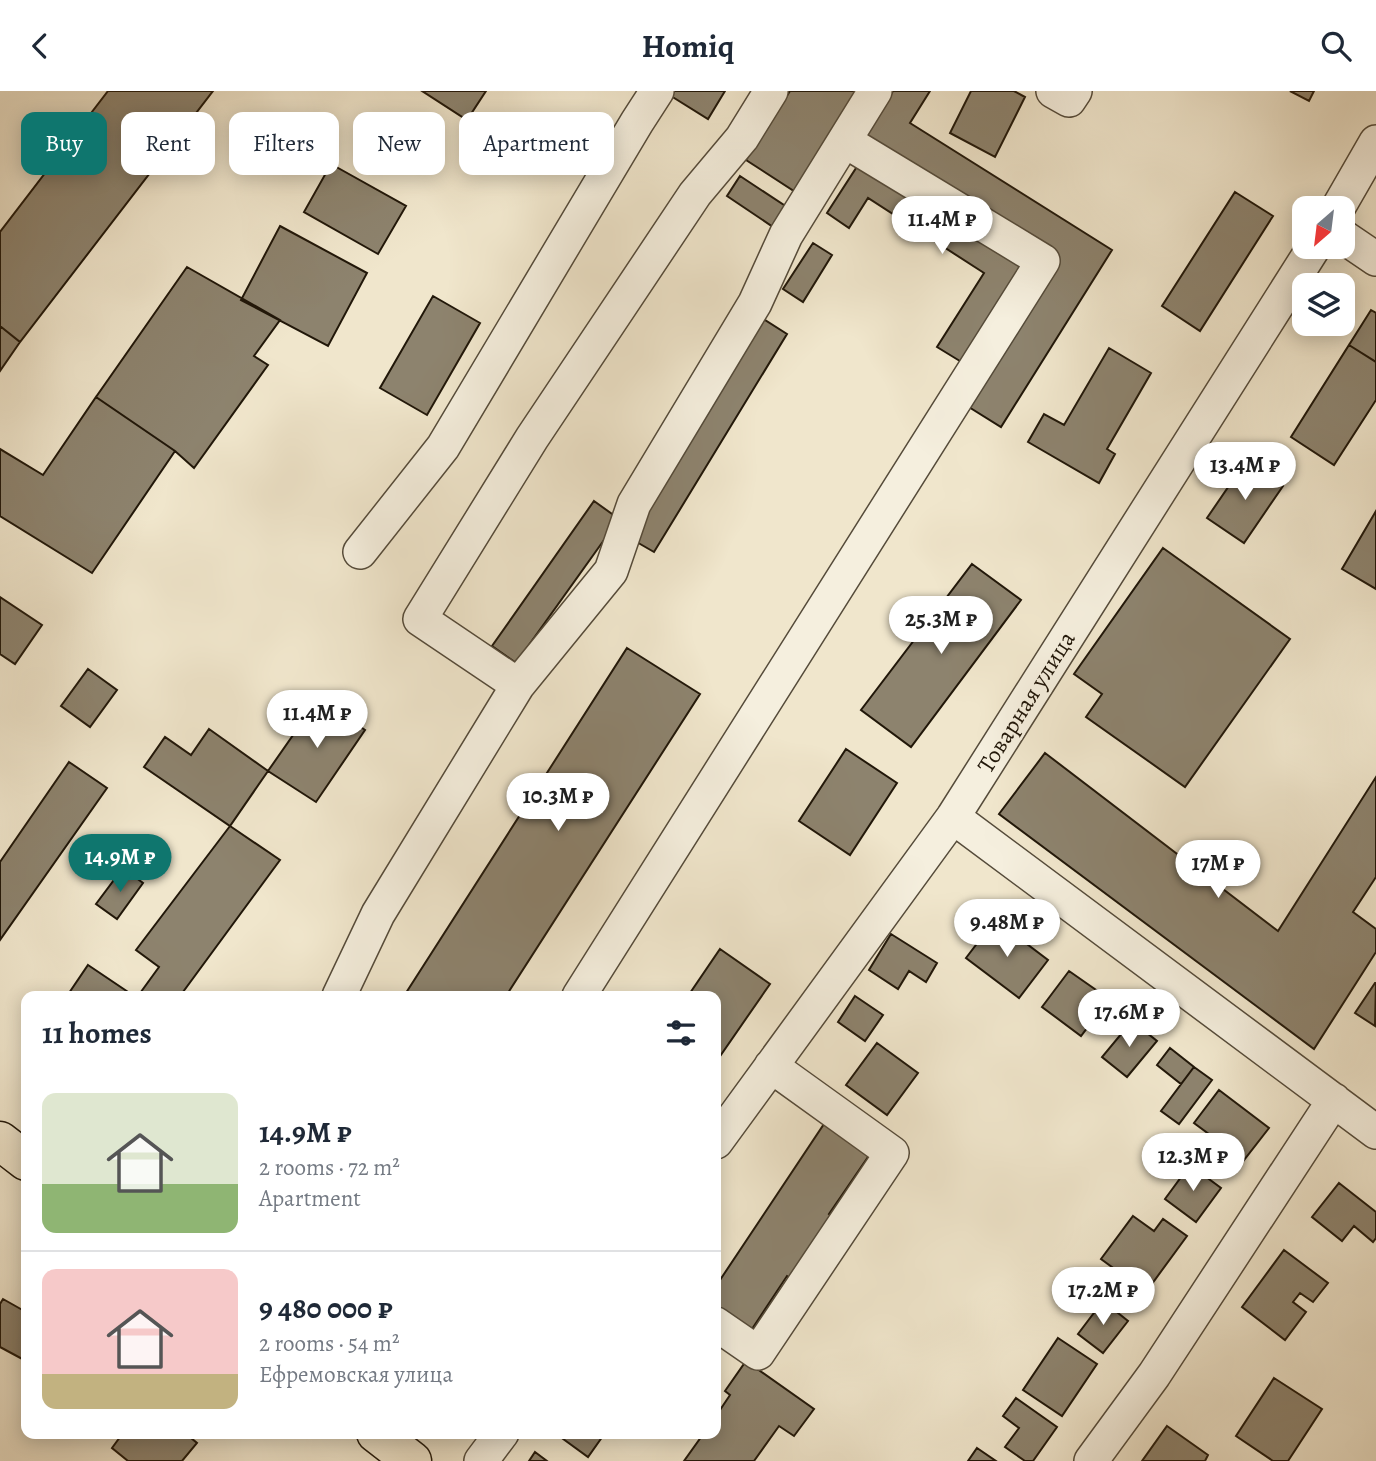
<!DOCTYPE html>
<html lang="en">
<head>
<meta charset="utf-8">
<style>
  :root { --surface:#fff; --page:#f6f6f7; --text:#1f2937; --muted:#747a83; --line:#e0e1e3; --accent:#0f766e }
  body { margin:0; font-family:Alegreya,serif; background:var(--page); color:var(--text); height:100vh; display:flex; flex-direction:column; font-size:26px; white-space:nowrap }
  * { box-sizing:border-box; margin:0 }
  p { font-size:23px; color:var(--muted) }
  .icon { flex:none; width:38px; height:38px; fill:none; stroke:currentColor; stroke-width:2; stroke-linecap:round; stroke-linejoin:round }
  .map { position:relative; flex:1; overflow:hidden }
  .drawer { position:absolute; left:21px; top:900px; width:700px; height:448px; display:flex; flex-direction:column; background:var(--surface); border-radius:14px; box-shadow:0 4px 18px #0003 }
  .drawer>* { flex:none }
  .hud { position:absolute; left:21px; top:21px; width:700px; height:63px; display:flex; gap:14px }
  .needle { width:46px; rotate:208deg }
  .controls { position:absolute; left:1292px; top:105px; display:grid; gap:14px }
  .controls a { display:grid; place-items:center; width:63px; height:63px; border-radius:14px; background:var(--surface); box-shadow:0 4px 18px #0003; font-size:35px }
  .price { position:absolute; translate:-50% -60px; padding:0 16px; border-radius:24px; background:#fff; color:#222; font-size:23px; line-height:46px; filter:drop-shadow(0 2px 4px #0008) }
  .price::after { content:''; position:absolute; left:50%; top:42px; width:21px; height:16px; margin-left:-10px; background:inherit; clip-path:polygon(0 0,100% 0,50% 100%) }
  .price.on { background:var(--accent); color:#fff }
  ul { padding:0; list-style:none }
  li { display:flex; align-items:center; gap:21px; height:175px; padding:0 21px }
  li+li { border-top:2px solid var(--line) }
  li span { display:grid; place-items:center; flex:none; width:196px; height:140px; border-radius:14px; color:#555 }
  li>.icon { margin-inline-start:auto }
  span .icon { width:84px; height:84px; fill:#fffc; stroke-width:1 }
  li b { font-size:30px }
  h2 { display:flex; justify-content:space-between; align-items:center; height:84px; padding:0 21px; font-size:30px }
  .pill { padding:0 24px; border-radius:14px; background:var(--surface); box-shadow:0 4px 18px #0003; font-size:24px; line-height:63px }
  .pill.on { background:var(--accent); color:#fff }
  header { display:flex; justify-content:space-between; align-items:center; height:91px; padding:0 21px; background:var(--surface); font-size:32px; font-weight:600 }
  .map>svg:first-child { display:block }
</style>
</head>
<body>
<header><svg class="icon" aria-label="back" viewBox="0 0 24 24"><path d="M15 5l-7 7 7 7"/></svg>Homiq<svg class="icon" aria-label="search" viewBox="0 0 24 24"><circle cx="10" cy="10" r="6"/><path d="M15 15l6 6"/></svg></header>
<div class="map">
<svg width="1376" height="1370" viewBox="0 0 1376 1370">
  <rect width="100%" height="100%" fill="#f0e6cc"/>
  <filter id="stains"><feTurbulence type="fractalNoise" baseFrequency=".00286" numOctaves="4"/><feColorMatrix values="0 0 0 0 .2 0 0 0 0 .09 0 0 0 0 .02 0 0 0 .5 -.17"/></filter>
  <radialGradient id="worn" r=".72"><stop offset=".6" stop-color="#630" stop-opacity="0"/><stop offset="1" stop-color="#630" stop-opacity=".3"/></radialGradient>
  <path fill="#8d836e" stroke="#211709" stroke-width="2" d="M 108,0 L 213,0 L 20,251 L 0,235 L 0,141 Z
    M 422,0 L 486,0 L 467,29 Z
    M 674,0 L 725,0 L 708,28 L 671,5 Z
    M 790,0 L 856,0 L 797,102 L 746,69 Z
    M 893,0 L 930,0 L 910,32 L 1112,159 L 1001,336 L 964,313 L 1058,164 L 866,44 Z
    M 971,0 L 1014,0 L 1025,6 L 995,66 L 950,42 Z
    M 1290,0 L 1314,0 L 1309,10 Z
    M 860,71 L 1029,179 L 968,275 L 937,256 L 984,182 L 868,107 L 849,137 L 827,122 Z
    M 331,73 L 406,115 L 378,163 L 304,121 Z
    M 740,85 L 790,118 L 776,138 L 727,105 Z
    M 1235,101 L 1273,125 L 1200,240 L 1162,215 Z
    M 280,135 L 367,182 L 328,255 L 241,209 Z
    M 813,152 L 832,164 L 803,211 L 783,198 Z
    M 187,176 L 280,229 L 254,265 L 268,274 L 194,377 L 175,360 L 96,306 Z
    M 433,205 L 480,232 L 427,324 L 380,297 Z
    M 1371,219 L 1376,222 L 1376,271 L 1349,254 Z
    M 762,227 L 787,243 L 654,461 L 628,446 Z
    M 0,235 L 20,251 L 0,280 Z
    M 1349,254 L 1376,271 L 1376,309 L 1334,374 L 1291,346 Z
    M 1109,257 L 1151,282 L 1107,358 L 1115,363 L 1099,392 L 1028,351 L 1044,323 L 1064,334 Z
    M 96,306 L 175,360 L 92,482 L 0,425 L 0,358 L 43,384 Z
    M 1246,370 L 1283,395 L 1244,452 L 1207,427 Z
    M 594,410 L 619,428 L 516,572 L 492,555 Z
    M 1376,420 L 1376,498 L 1342,478 Z
    M 1163,457 L 1290,548 L 1185,696 L 1086,626 L 1102,603 L 1074,583 Z
    M 972,473 L 1021,509 L 911,656 L 861,619 Z
    M 0,506 L 42,534 L 15,573 L 0,563 Z
    M 627,557 L 700,603 L 506,905 L 404,905 Z
    M 88,578 L 117,599 L 90,636 L 61,615 Z
    M 319,607 L 365,639 L 316,711 L 268,680 Z
    M 209,638 L 268,680 L 230,735 L 144,676 L 165,646 L 191,664 Z
    M 846,658 L 897,692 L 850,764 L 799,730 Z
    M 1045,662 L 1278,840 L 1376,686 L 1376,786 L 1353,821 L 1376,838 L 1376,861 L 1314,958 L 999,723 Z
    M 69,671 L 107,697 L 0,849 L 0,771 Z
    M 230,735 L 280,769 L 180,905 L 138,905 L 159,876 L 136,859 Z
    M 123,777 L 143,792 L 117,828 L 96,813 Z
    M 995,829 L 1048,869 L 1019,907 L 966,867 Z
    M 891,843 L 937,872 L 926,891 L 909,880 L 898,898 L 869,879 Z
    M 720,858 L 770,893 L 716,971 L 716,905 L 688,905 Z
    M 88,874 L 134,905 L 67,905 Z
    M 1069,880 L 1109,908 L 1081,945 L 1042,916 Z
    M 1375,892 L 1376,892 L 1375,935 L 1355,922 Z
    M 855,905 L 883,924 L 865,950 L 838,931 Z
    M 1132,930 L 1157,950 L 1127,986 L 1102,966 Z
    M 877,952 L 918,982 L 887,1024 L 846,994 Z
    M 1170,957 L 1194,976 L 1181,993 L 1157,974 Z
    M 1194,976 L 1212,989 L 1179,1033 L 1161,1020 Z
    M 1219,999 L 1269,1037 L 1244,1069 L 1194,1032 Z
    M 824,1033 L 870,1063 L 829,1123 L 836,1128 L 795,1190 L 787,1185 L 752,1238 L 716,1214 L 716,1195 Z
    M 1190,1074 L 1221,1097 L 1196,1131 L 1165,1108 Z
    M 1339,1092 L 1376,1121 L 1376,1147 L 1373,1151 L 1354,1135 L 1342,1150 L 1312,1126 Z
    M 1133,1125 L 1154,1140 L 1163,1128 L 1187,1145 L 1146,1201 L 1101,1168 Z
    M 1284,1159 L 1328,1192 L 1313,1211 L 1300,1202 L 1293,1211 L 1306,1221 L 1285,1249 L 1242,1216 Z
    M 3,1208 L 26,1221 L 26,1270 L 0,1256 L 0,1213 Z
    M 1103,1210 L 1128,1230 L 1103,1262 L 1078,1243 Z
    M 1058,1247 L 1097,1273 L 1062,1325 L 1023,1299 Z
    M 746,1270 L 814,1318 L 794,1345 L 779,1335 L 754,1370 L 684,1370 L 704,1342 L 716,1342 L 716,1325 L 730,1304 L 725,1300 Z
    M 1274,1287 L 1322,1318 L 1288,1370 L 1273,1370 L 1236,1345 Z
    M 1016,1307 L 1057,1336 L 1033,1370 L 1025,1370 L 1005,1356 L 1019,1337 L 1003,1325 Z
    M 1167,1335 L 1208,1364 L 1205,1370 L 1142,1370 Z
    M 123,1342 L 185,1342 L 197,1352 L 182,1370 L 128,1370 L 112,1357 Z
    M 555,1342 L 605,1342 L 588,1366 Z
    M 977,1357 L 996,1370 L 968,1370 Z
    M 535,1361 L 547,1370 L 529,1370 Z"/>
  <g fill="none" stroke-linecap="round" stroke-linejoin="round">
    <defs>
      <path id="minor" d="M 1053,0 L 1069,9 L 1075,0
        M 1338,117 L 1376,51
        M 1342,145 L 1376,168
        M 360,461 L 443,356 L 637,31 L 657,0
        M 518,594 L 420,528 L 532,347 L 695,103 L 742,47 L 771,0
        M 953,726 L 1376,1041
        M 339,905 L 378,823 L 518,594 L 611,480 L 634,413 L 755,212 L 786,144 L 875,0
        M 579,905 L 1043,170 L 845,50
        M 716,1051 L 953,726 L 1314,156
        M 716,1233 L 758,1262 L 892,1062 L 771,975
        M 481,1370 L 502,1342
        M 1091,1370 L 1154,1284 L 1334,1009"/>
      <path id="major" d="M 0,1050 L 26,1070
        M 376,1342 L 412,1370"/>
    </defs>
    <use href="#minor" stroke="#554b3a" stroke-width="36"/>
    <use href="#major" stroke="#211709" stroke-width="41"/>
    <use href="#minor" stroke="#f5efde" stroke-width="33"/>
    <use href="#major" stroke="#f0e6cc" stroke-width="38"/>
  </g>
  <g text-anchor="middle" dominant-baseline="central" stroke-width="5" stroke-linejoin="round" paint-order="stroke">
    <g font-size="24" fill="#211709" stroke="#f5efde">
      <text transform="translate(1026 611) rotate(-58)">Товарная улица</text>
    </g>
  </g>
  <rect width="100%" height="100%" filter="url(#stains)"/>
  <rect width="100%" height="100%" fill="url(#worn)"/>
</svg>
<div class="controls">
<a><svg class="needle" viewBox="-14 -14 28 28"><path d="M0-13l5 13h-10z" fill="#e53935"/><path d="M0 13l5-13h-10z" fill="#747a83"/></svg></a>
<a><svg class="icon" aria-label="layers" viewBox="0 0 24 24"><path d="M12 4l9 5-9 5-9-5zM3 14l9 5 9-5"/></svg></a>
</div>
<b class="price" style="left:942px;top:165px">11.4M ₽</b>
<b class="price" style="left:1245px;top:411px">13.4M ₽</b>
<b class="price" style="left:941px;top:565px">25.3M ₽</b>
<b class="price" style="left:317px;top:659px">11.4M ₽</b>
<b class="price" style="left:558px;top:742px">10.3M ₽</b>
<b class="price on" style="left:120px;top:803px">14.9M ₽</b>
<b class="price" style="left:1218px;top:809px">17M ₽</b>
<b class="price" style="left:1007px;top:868px">9.48M ₽</b>
<b class="price" style="left:1129px;top:958px">17.6M ₽</b>
<b class="price" style="left:1193px;top:1102px">12.3M ₽</b>
<b class="price" style="left:1103px;top:1236px">17.2M ₽</b>
<div class="hud">
<a class="pill on">Buy</a>
<a class="pill">Rent</a>
<a class="pill">Filters</a>
<a class="pill">New</a>
<a class="pill">Apartment</a>
</div>
<section class="drawer">
<h2>11 homes<svg class="icon" aria-label="filters" viewBox="0 0 24 24"><path d="M4 7h16M4 17h16"/><circle cx="9" cy="7" r="2"/><circle cx="15" cy="17" r="2"/></svg></h2>
<ul>
<li><span style="background:linear-gradient(#dfe7d0 65%,#8fb573 0)"><svg class="icon" aria-label="home" viewBox="0 0 24 24"><path d="M3 11l9-7 9 7M6 9v11h12V9"/></svg></span><div><b>14.9M ₽</b><p>2 rooms · 72 m²</p><p>Apartment</p></div></li>
<li><span style="background:linear-gradient(#f6c9c9 75%,#c2b280 0)"><svg class="icon" aria-label="home" viewBox="0 0 24 24"><path d="M3 11l9-7 9 7M6 9v11h12V9"/></svg></span><div><b>9 480 000 ₽</b><p>2 rooms · 54 m²</p><p>Ефремовская улица</p></div></li>
</ul>
</section>
</div>
</body>
</html>
